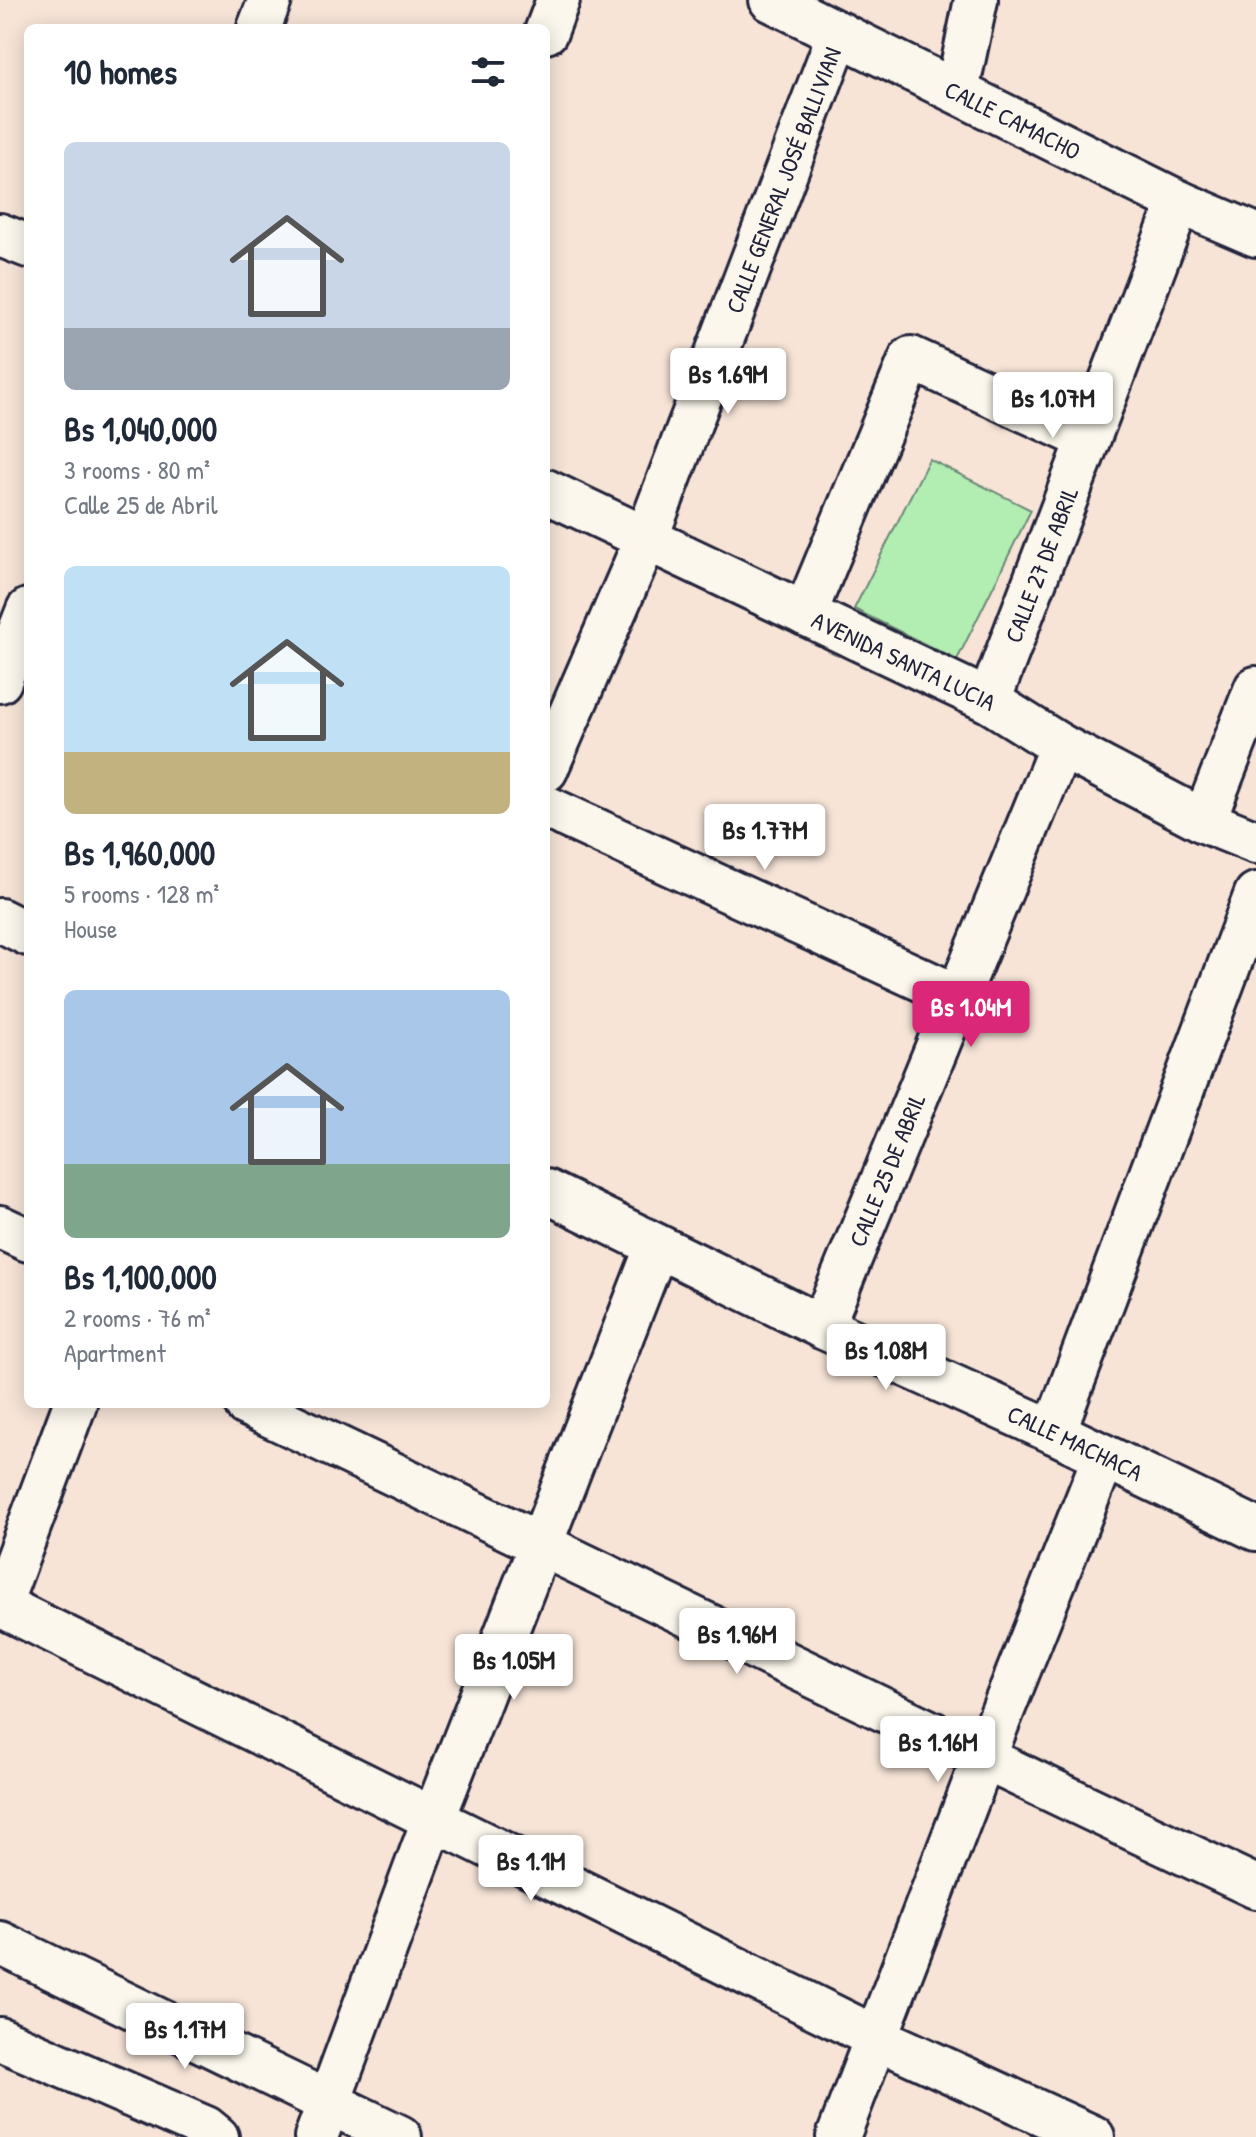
<!DOCTYPE html>
<html lang="en">
<head>
<meta charset="utf-8">
<style>
  :root { --surface:#fff; --page:#f2f2f3; --text:#1f2937; --muted:#747a83; --accent:#db2777 }
  body { margin:0; font-family:"Patrick Hand",sans-serif; background:var(--page); color:var(--text); height:100vh; display:flex; flex-direction:column; font-size:30px; white-space:nowrap }
  * { box-sizing:border-box; margin:0 }
  p { font-size:26px; color:var(--muted) }
  .icon { flex:none; width:44px; height:44px; fill:none; stroke:currentColor; stroke-width:2; stroke-linecap:round; stroke-linejoin:round }
  .map { position:relative; flex:1; overflow:hidden }
  .sheet { position:absolute; left:24px; top:24px; width:526px; height:1384px; display:flex; flex-direction:column; background:var(--surface); border-radius:12px; box-shadow:0 4px 20px #0003 }
  .sheet>* { flex:none }
  .price { position:absolute; translate:-50% -68px; padding:0 18px; border-radius:8px; background:#fff; color:#222; font-size:26px; line-height:52px; filter:drop-shadow(0 2px 4px #0008) }
  .price::after { content:''; position:absolute; left:50%; top:48px; width:24px; height:18px; margin-left:-12px; background:inherit; clip-path:polygon(0 0,100% 0,50% 100%) }
  .price.on { background:var(--accent); color:#fff }
  ul { padding:0; list-style:none }
  li { display:grid; align-content:center; gap:16px; height:424px; padding:0 40px }
  li span { display:grid; place-items:center; height:248px; border-radius:12px; color:#555 }
  li>.icon { margin-inline-start:auto }
  span .icon { width:144px; height:144px; fill:#fffc; stroke-width:1 }
  li b { font-size:34px }
  h2 { display:flex; justify-content:space-between; align-items:center; height:96px; padding:0 40px; font-size:34px }
  .map>svg:first-child { display:block }
</style>
</head>
<body>
<div class="map">
<svg width="1256" height="2137" viewBox="0 0 1256 2137">
  <rect width="100%" height="100%" fill="#f7e4d7"/>
  <filter id="ink" filterUnits="userSpaceOnUse"><feTurbulence type="fractalNoise" baseFrequency=".0125" numOctaves="2"/><feDisplacementMap in="SourceGraphic" scale="16" xChannelSelector="R" yChannelSelector="G"/><feConvolveMatrix kernelMatrix="1 2 1 2 8 2 1 2 1" color-interpolation-filters="sRGB"/></filter>
  <g filter="url(#ink)">
    <path fill="#b2edb2" stroke="#6a8876" stroke-width="2" d="M 929,459 L 1031,510 L 957,660 L 854,609 Z"/>
    <g fill="none" stroke-linecap="round" stroke-linejoin="round">
      <defs>
        <g id="minor">
          <path id="s1" d="M 771,0 L 1179,202 L 1256,235"/>
          <path d="M 259,28 L 270,0"/>
          <path d="M 546,32 L 558,0"/>
          <path d="M 957,91 L 976,0"/>
          <path d="M 0,235 L 28,246"/>
          <path id="s2" d="M 546,491 L 989,701 L 1061,746 L 1204,821 L 1256,842"/>
          <path d="M 805,614 L 911,358 L 1088,439"/>
          <path d="M 0,681 L 28,610"/>
          <path id="s3" d="M 989,701 L 1179,202"/>
          <path id="s4" d="M 546,770 L 646,539 L 839,33"/>
          <path d="M 546,807 L 957,996"/>
          <path d="M 1204,821 L 1256,688"/>
          <path d="M 0,920 L 28,934"/>
          <path id="s5" d="M 546,1191 L 822,1327 L 1054,1432 L 1256,1529"/>
          <path d="M 0,1227 L 28,1240"/>
          <path id="s6" d="M 822,1327 L 1061,746"/>
          <path d="M 246,1404 C 584,1563 918,1729 1256,1887"/>
          <path d="M 1054,1432 L 1256,894"/>
          <path d="M 0,1604 L 75,1404"/>
          <path d="M 0,1605 L 877,2038 L 1093,2137"/>
          <path d="M 0,1943 L 400,2137"/>
          <path d="M 0,2039 L 206,2128 L 217,2137"/>
          <path d="M 316,2137 L 434,1818 L 657,1246"/>
          <path d="M 838,2137 L 983,1760 L 1104,1457"/>
        </g>
      </defs>
      <use href="#minor" stroke="#22223b" stroke-width="48"/>
      <use href="#minor" stroke="#fbf7ec" stroke-width="42"/>
    </g>
  </g>
  <g text-anchor="middle" dominant-baseline="central" stroke-width="7" stroke-linejoin="round" paint-order="stroke">
    <g font-size="24" fill="#22223b" stroke="#fbf7ec">
      <text stroke="none"><textPath href="#s1" startOffset="270">CALLE CAMACHO</textPath></text>
      <text stroke="none"><textPath href="#s4" startOffset="636">CALLE GENERAL JOSÉ BALLIVIAN</textPath></text>
      <text stroke="none"><textPath href="#s3" startOffset="146">CALLE 27 DE ABRIL</textPath></text>
      <text stroke="none"><textPath href="#s2" startOffset="396">AVENIDA SANTA LUCIA</textPath></text>
      <text stroke="none"><textPath href="#s6" startOffset="170">CALLE 25 DE ABRIL</textPath></text>
      <text stroke="none"><textPath href="#s5" startOffset="586">CALLE MACHACA</textPath></text>
    </g>
  </g>
</svg>
<b class="price" style="left:728px;top:416px">Bs 1.69M</b>
<b class="price" style="left:1053px;top:440px">Bs 1.07M</b>
<b class="price" style="left:765px;top:872px">Bs 1.77M</b>
<b class="price on" style="left:971px;top:1049px">Bs 1.04M</b>
<b class="price" style="left:886px;top:1392px">Bs 1.08M</b>
<b class="price" style="left:737px;top:1676px">Bs 1.96M</b>
<b class="price" style="left:514px;top:1702px">Bs 1.05M</b>
<b class="price" style="left:938px;top:1784px">Bs 1.16M</b>
<b class="price" style="left:531px;top:1903px">Bs 1.1M</b>
<b class="price" style="left:185px;top:2071px">Bs 1.17M</b>
<section class="sheet">
<h2>10 homes<svg class="icon" aria-label="filters" viewBox="0 0 24 24"><path d="M4 7h16M4 17h16"/><circle cx="9" cy="7" r="2"/><circle cx="15" cy="17" r="2"/></svg></h2>
<ul>
<li><span style="background:linear-gradient(#c9d6e8 75%,#9aa5b1 0)"><svg class="icon" aria-label="home" viewBox="0 0 24 24"><path d="M3 11l9-7 9 7M6 9v11h12V9"/></svg></span><div><b>Bs 1,040,000</b><p>3 rooms · 80 m²</p><p>Calle 25 de Abril</p></div></li>
<li><span style="background:linear-gradient(#bfe0f5 75%,#c2b280 0)"><svg class="icon" aria-label="home" viewBox="0 0 24 24"><path d="M3 11l9-7 9 7M6 9v11h12V9"/></svg></span><div><b>Bs 1,960,000</b><p>5 rooms · 128 m²</p><p>House</p></div></li>
<li><span style="background:linear-gradient(#a9c7e8 70%,#7fa58c 0)"><svg class="icon" aria-label="home" viewBox="0 0 24 24"><path d="M3 11l9-7 9 7M6 9v11h12V9"/></svg></span><div><b>Bs 1,100,000</b><p>2 rooms · 76 m²</p><p>Apartment</p></div></li>
</ul>
</section>
</div>
</body>
</html>
